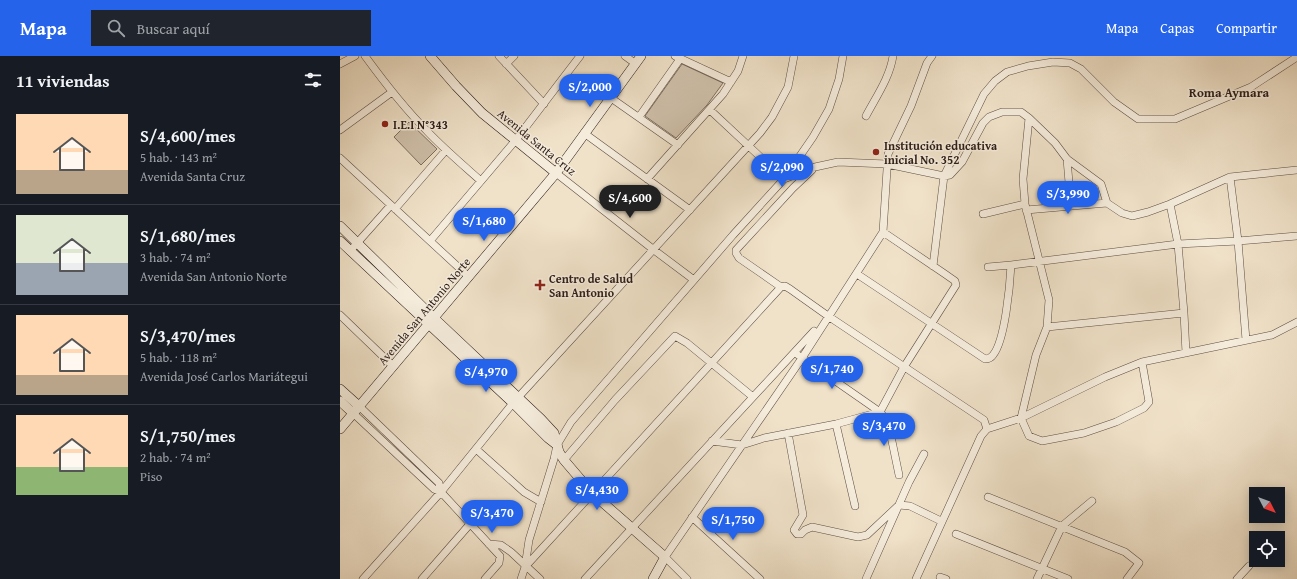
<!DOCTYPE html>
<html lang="es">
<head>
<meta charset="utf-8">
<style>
  :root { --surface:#171b24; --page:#20242c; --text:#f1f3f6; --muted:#9ea1a6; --line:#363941; --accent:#2563eb }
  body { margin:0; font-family:"Gentium Book Plus",serif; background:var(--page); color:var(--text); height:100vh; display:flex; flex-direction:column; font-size:15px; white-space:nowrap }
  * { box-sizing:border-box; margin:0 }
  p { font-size:13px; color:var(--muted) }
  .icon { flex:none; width:22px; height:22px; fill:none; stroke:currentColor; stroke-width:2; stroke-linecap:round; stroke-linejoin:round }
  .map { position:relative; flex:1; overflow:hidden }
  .drawer { display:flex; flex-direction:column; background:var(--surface); width:340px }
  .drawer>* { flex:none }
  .needle { width:26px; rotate:132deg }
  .controls { position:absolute; left:909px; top:431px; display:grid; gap:8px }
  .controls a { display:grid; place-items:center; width:36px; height:36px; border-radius:0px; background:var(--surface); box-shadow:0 2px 10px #0003; font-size:20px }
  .price { position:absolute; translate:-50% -34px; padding:0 9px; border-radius:14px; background:var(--accent); color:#fff; font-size:13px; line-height:26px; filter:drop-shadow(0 1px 2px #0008) }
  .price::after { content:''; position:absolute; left:50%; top:24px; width:12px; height:9px; margin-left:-6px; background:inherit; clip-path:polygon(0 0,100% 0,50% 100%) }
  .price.current { background:#222; color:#fff }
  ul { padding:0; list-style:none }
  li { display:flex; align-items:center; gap:12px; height:100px; padding:0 16px }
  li+li { border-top:1px solid var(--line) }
  li span { display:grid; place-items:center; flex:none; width:112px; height:80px; border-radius:0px; color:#555 }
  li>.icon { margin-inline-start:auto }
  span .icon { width:48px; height:48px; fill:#fffc; stroke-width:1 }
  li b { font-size:17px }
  h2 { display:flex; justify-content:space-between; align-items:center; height:48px; padding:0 16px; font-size:17px }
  header { display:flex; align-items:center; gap:24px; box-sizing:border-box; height:56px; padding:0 20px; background:var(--accent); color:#fff }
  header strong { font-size:19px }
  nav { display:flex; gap:22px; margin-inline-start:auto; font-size:14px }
  .search { width:280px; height:36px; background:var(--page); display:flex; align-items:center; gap:10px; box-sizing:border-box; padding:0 14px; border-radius:0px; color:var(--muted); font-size:15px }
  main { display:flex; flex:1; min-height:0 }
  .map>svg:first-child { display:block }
</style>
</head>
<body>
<header>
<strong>Mapa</strong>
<div class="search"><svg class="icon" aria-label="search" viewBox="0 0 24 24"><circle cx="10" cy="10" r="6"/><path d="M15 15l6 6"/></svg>Buscar aquí</div>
<nav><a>Mapa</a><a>Capas</a><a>Compartir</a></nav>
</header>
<main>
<section class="drawer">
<h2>11 viviendas<svg class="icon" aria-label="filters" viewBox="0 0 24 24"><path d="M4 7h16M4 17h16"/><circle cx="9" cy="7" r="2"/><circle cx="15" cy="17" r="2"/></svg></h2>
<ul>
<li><span style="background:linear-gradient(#ffd9b3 70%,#b9a48a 0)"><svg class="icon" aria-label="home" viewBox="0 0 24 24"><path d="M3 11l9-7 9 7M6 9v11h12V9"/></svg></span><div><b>S/4,600/mes</b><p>5 hab. · 143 m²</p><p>Avenida Santa Cruz</p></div></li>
<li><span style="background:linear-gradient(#dfe7d0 60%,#9aa5b1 0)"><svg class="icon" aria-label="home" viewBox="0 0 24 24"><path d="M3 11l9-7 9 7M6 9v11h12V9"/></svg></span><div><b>S/1,680/mes</b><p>3 hab. · 74 m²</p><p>Avenida San Antonio Norte</p></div></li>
<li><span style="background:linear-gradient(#ffd9b3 75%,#b9a48a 0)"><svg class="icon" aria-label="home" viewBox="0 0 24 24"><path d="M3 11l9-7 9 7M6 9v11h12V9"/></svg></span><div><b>S/3,470/mes</b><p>5 hab. · 118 m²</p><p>Avenida José Carlos Mariátegui</p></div></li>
<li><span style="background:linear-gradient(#ffd9b3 65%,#8fb573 0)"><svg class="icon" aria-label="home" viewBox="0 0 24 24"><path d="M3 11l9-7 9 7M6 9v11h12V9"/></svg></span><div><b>S/1,750/mes</b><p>2 hab. · 74 m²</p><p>Piso</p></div></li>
</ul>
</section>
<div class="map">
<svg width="957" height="523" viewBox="0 0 957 523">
  <rect width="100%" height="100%" fill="#f0e2c9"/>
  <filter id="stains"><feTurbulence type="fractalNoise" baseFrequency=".005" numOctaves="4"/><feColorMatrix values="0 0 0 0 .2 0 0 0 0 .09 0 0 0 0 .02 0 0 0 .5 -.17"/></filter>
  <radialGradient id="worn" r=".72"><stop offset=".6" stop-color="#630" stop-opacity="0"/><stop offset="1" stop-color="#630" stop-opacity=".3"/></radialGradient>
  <path fill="#cfc1ab" stroke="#7e6f62" d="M 342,8 L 383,27 L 367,49 L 336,82 L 305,60 Z
    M 69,66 L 97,93 L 81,109 L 54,81 Z"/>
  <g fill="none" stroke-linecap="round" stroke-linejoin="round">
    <defs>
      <path id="street" d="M 25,0 C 44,26 64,52 87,75 C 104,93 123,109 141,125
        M 159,0 L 204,48
        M 285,0 L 296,8
        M 335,0 L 391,26
        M 0,8 L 15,0
        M 166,8 L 174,0
        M 271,42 L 338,89
        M 370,54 L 444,123 L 475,111 L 498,106 L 547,108 L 604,120 L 610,119 L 622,106 L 643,67 L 649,61 L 662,56 L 681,56 L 689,62
        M 526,60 C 536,41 550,21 553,0
        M 299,61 L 340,3
        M 0,74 L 52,36
        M 244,77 L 350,154
        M 0,102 L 129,221
        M 727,103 L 731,150
        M 216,117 L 314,194 L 354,224
        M 890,121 L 898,185 L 906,284
        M 307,123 L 383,38 L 398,15 L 403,0
        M 55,153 L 106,94
        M 686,154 L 767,147
        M 643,158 L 685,148
        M 90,185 L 175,85 L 240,0
        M 10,195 L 51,149
        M 593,210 L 604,120 L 644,38 L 655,25 L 667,16 L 688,10 L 713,6 L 730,7 L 741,13 L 774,46 L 798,63 L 835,63 L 911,31 L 957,1
        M 648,211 L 671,209
        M 517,218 L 645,303 C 648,303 651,302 653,299 C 665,285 670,229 671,209 L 838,188 L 830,148
        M 441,231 L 399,202 L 396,197 L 396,194 L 453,132 L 472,114
        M 844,257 L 846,297
        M 0,259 L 53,310
        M 707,271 L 844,257 L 838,188 L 898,185 L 957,180
        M 458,299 L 540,356 L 548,366 L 559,419
        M 802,306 L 809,346 L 804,352 L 776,366 L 744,377 L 702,385 L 689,380 L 681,362 L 696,299 L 707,271 L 709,244 L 685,148 L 683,123 L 689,62 L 715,87 L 727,103 L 761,128 L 767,147 L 782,157 L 792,160 L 808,156 L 830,148 L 890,121 L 957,114
        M 20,351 L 99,427 L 101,436
        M 14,358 L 94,433 L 101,436 L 160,500 L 159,507 L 145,523
        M 496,368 L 515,450
        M 448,377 L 463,459 L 454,474 L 457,478 L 461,478 L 465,474 L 472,471 L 518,481 L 527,479 L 559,449 L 570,450 L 601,465
        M 372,385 L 402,389 L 424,382 L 496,368 L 540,356 L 564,311 L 616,229 L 615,225 L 605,218 L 543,176
        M 136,393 L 184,436 L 201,446
        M 224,404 L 275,344 L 335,280 L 347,287 L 413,341
        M 648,441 L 785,496 L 799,507 L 787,523
        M 352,461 L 420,523
        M 616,478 L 728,523
        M 149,488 L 161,489 L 171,496 L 200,523
        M 185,511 L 441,231 L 445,230 L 450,233 L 488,260 L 644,364 L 647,373
        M 600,521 L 606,523
        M 23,523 L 101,436 L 173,347 L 420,77 L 432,61 L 448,31 L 454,0
        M 82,523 L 130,468
        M 181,523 L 185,511 L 189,484 L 214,403 L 217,389 L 231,366 L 393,179 L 444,123 L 473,81 L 489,53 L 499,23 L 503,0
        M 245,523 L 474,275
        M 347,523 L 325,501 L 462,302 L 543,176 L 548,98 L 571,50 L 587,7 L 592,0
        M 526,523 L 569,426 L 584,398
        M 576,523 L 641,380 L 647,373 L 681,362 L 765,321 L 802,306 L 932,279 L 957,266
        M 697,523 L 722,470 L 752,445
        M 897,523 L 909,510"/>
      <path id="secondary" d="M 90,0 L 116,30 L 142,57 L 216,117
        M 0,170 L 94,262 L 201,363 L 214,377 L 219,396 L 224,404 L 253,438 L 325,501 L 313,523
        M 0,185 L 173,347 L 208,382 L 217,389
        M 0,333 L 20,351
        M 0,345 L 14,358
        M 0,373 L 216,117 L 301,0"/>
    </defs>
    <use href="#street" stroke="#5d4e44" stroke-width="8"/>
    <use href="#secondary" stroke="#2c1d18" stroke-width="10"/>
    <use href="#street" stroke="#f5ecdc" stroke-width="7"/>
    <use href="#secondary" stroke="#f5ecdc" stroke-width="9"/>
  </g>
  <g fill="#8f2418" stroke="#f5ecdc" stroke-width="1.5">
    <circle cx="45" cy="68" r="4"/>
    <circle cx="536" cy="96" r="4"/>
    <path d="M198 223h4v4h4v4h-4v4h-4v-4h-4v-4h4z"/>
  </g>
  <g text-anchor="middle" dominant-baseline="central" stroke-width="3" stroke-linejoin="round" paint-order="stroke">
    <g font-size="12" font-weight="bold" fill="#2c1d18" stroke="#f5ecdc" text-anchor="start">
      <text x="53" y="68">I.E.I N°343</text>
      <text x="544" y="89">Institución educativa<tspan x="544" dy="14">inicial No. 352</tspan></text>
      <text x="209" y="222">Centro de Salud<tspan x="209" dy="14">San Antonio</tspan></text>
    </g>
    <g font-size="12" fill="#2c1d18" stroke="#f5ecdc">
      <text transform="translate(197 86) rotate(39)">Avenida Santa Cruz</text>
      <text transform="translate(84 255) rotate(-50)">Avenida San Antonio Norte</text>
    </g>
    <g font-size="13" font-weight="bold" fill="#2c1d18" stroke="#f5ecdc">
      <text x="889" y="36">Roma Aymara</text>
    </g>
  </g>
  <rect width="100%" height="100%" filter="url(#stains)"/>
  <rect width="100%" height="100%" fill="url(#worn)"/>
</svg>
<div class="controls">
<a><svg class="needle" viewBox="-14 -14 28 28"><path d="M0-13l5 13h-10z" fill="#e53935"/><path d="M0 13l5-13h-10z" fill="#9ea1a6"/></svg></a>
<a><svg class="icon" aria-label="locate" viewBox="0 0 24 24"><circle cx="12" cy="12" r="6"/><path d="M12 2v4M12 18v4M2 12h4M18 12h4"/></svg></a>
</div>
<b class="price" style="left:250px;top:52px">S/2,000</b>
<b class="price" style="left:442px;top:132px">S/2,090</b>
<b class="price" style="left:728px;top:159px">S/3,990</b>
<b class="price current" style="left:290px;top:163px">S/4,600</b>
<b class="price" style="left:144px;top:186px">S/1,680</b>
<b class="price" style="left:492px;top:334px">S/1,740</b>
<b class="price" style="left:146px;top:337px">S/4,970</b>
<b class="price" style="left:544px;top:391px">S/3,470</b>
<b class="price" style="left:257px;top:455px">S/4,430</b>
<b class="price" style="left:152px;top:478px">S/3,470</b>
<b class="price" style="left:393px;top:485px">S/1,750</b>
</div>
</main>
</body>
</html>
